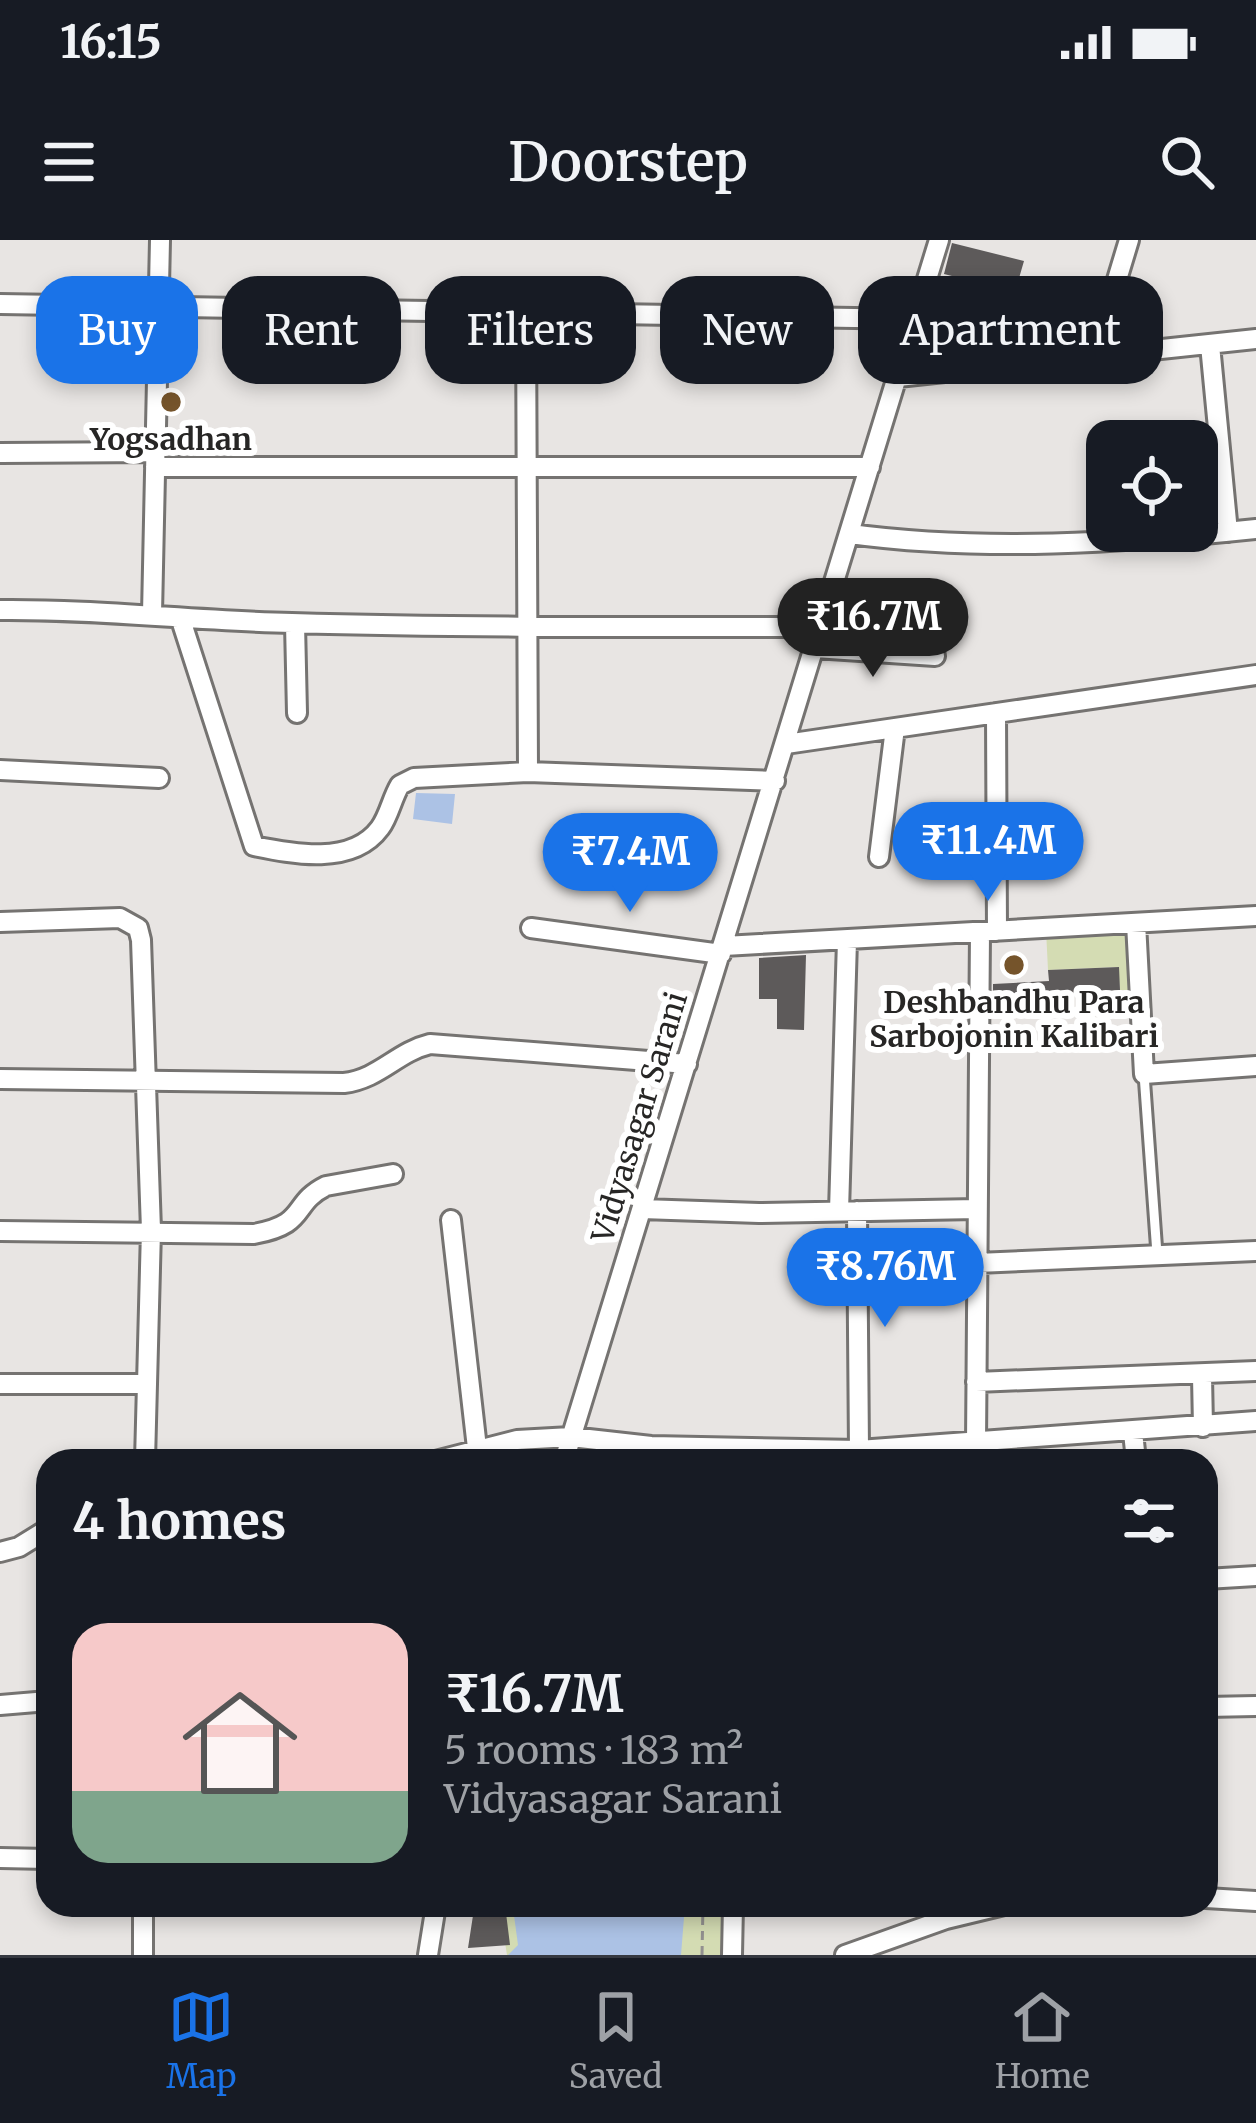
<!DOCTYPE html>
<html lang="en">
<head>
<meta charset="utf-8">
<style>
  :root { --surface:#171b24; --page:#20242c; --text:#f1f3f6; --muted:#9ea1a6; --line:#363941; --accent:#1a73e8 }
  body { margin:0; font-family:Merriweather,serif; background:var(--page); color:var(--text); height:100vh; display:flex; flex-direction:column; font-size:45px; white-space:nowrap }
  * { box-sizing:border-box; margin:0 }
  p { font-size:39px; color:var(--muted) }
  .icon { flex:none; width:66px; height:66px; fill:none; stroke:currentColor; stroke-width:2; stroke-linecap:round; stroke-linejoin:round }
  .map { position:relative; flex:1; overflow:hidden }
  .drawer { position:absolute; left:36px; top:1209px; width:1182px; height:468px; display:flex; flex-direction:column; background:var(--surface); border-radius:36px; box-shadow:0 6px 18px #0003 }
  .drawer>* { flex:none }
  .top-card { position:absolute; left:36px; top:36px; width:1185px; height:108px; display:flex; gap:24px }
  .tools { position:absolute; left:1086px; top:180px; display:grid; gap:24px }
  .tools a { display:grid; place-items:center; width:132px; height:132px; border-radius:24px; background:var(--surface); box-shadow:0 6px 18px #0003; font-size:60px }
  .price { position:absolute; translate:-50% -102px; padding:0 27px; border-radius:42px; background:var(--accent); color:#fff; font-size:39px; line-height:78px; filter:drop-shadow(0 3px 6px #0008) }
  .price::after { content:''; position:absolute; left:50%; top:72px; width:36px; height:27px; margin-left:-18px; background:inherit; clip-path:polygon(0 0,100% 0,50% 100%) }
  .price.on { background:#222; color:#fff }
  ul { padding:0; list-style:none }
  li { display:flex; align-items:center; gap:36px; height:300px; padding:0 36px }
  li span { display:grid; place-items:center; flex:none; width:336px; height:240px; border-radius:36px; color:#555 }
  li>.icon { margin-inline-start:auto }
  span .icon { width:144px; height:144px; fill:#fffc; stroke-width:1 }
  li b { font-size:51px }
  h2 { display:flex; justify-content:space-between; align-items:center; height:144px; padding:0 36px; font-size:51px }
  .pill { padding:0 42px; border-radius:36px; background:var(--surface); box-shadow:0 6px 18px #0003; font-size:42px; line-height:108px }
  .pill.on { background:var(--accent); color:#fff }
  .status { display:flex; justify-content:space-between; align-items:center; height:84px; padding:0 60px; background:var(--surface); direction:ltr }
  .status svg { height:33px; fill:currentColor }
  header { display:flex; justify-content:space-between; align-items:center; height:156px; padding:0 36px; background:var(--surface); font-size:54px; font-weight:600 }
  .dock { display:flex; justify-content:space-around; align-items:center; height:168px; border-top:3px solid var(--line); background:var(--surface); font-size:33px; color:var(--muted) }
  .dock a { display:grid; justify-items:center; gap:6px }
  .dock .on { color:var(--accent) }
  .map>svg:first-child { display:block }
</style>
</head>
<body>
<div class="status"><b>16:15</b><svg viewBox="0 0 49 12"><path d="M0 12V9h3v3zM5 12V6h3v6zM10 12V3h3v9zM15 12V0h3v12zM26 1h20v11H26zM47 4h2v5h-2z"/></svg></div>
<header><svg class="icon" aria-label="menu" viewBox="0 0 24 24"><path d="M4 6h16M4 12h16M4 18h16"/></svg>Doorstep<svg class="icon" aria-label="search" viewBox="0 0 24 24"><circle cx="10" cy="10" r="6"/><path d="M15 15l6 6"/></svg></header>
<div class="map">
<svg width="1256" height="1715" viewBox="0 0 1256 1715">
  <rect width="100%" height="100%" fill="#e8e5e3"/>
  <path fill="#d4dcb3" d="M 1046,690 L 1128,691 L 1132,750 L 1120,750 L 1118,727 L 1048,730 Z
    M 499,1665 L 724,1665 L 722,1715 L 507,1715 Z"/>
  <path fill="#acc2e5" d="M 416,553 L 455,554 L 452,584 L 413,579 Z
    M 685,1665 L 681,1715 L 508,1715 L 518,1705 L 513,1668 L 508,1665 Z"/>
  <path fill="#5d5a5a" d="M 952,3 L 1024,21 L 1015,52 L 944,34 Z
    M 806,715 L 804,790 L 777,789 L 777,759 L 759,759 L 759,718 Z
    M 1119,727 L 1120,750 L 993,757 L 993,744 L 1049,741 L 1048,730 Z
    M 474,1669 L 506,1673 L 510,1705 L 468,1708 Z"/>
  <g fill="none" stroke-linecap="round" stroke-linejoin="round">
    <defs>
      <path id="service" d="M 1144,834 L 1157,1014"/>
      <path id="minor" d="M 0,64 L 916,79
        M 526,73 L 528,532
        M 1210,105 L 1228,292
        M 1093,119 L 1129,0
        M 898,137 L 1256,99
        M 0,213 L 155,212
        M 155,227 L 870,227
        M 850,294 C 984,312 1122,303 1256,289
        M 0,370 C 98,369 194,381 292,383 C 468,388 645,387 822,387
        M 152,374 L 160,0
        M 181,380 L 254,606 C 293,614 352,626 380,588 C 389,576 392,558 400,545 L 414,538 L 528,532 L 775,541
        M 295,384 L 297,473
        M 815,408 L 935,416
        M 996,473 L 997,691
        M 786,504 L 1256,435
        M 0,530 L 159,538
        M 879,617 L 895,488
        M 0,682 L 120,678 L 138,688 L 141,700 L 151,990 L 145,1221
        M 1136,683 L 1144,834 L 1256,826
        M 531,688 L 721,714
        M 724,706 L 1256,676
        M 0,839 L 344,843 C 379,839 397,812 430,804 L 687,824
        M 642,969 L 759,973 L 977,969
        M 839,971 L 847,700
        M 857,971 L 859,1210
        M 451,980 L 477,1208
        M 0,991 L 254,994 C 309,984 290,964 326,946 L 393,934
        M 977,1023 L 1256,1011
        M 1202,1136 L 1203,1187
        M 976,1142 L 1256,1131
        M 0,1144 L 147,1144
        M 1133,1192 L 1136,1221
        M 976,1204 L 980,692
        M 435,1221 L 517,1200 L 571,1197 L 651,1206 L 859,1210 L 1256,1181
        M 564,1221 L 939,0
        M 0,1312 L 19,1307 L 48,1289
        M 1206,1339 L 1256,1336
        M 0,1465 L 48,1461
        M 1206,1467 L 1256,1466
        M 0,1618 L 48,1619
        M 1206,1658 L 1256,1661
        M 143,1715 L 143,1665
        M 428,1715 L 436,1665
        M 732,1715 L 733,1665
        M 845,1715 L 946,1679 L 1004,1665"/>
    </defs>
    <use href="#service" stroke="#757371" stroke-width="15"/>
    <use href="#minor" stroke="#757371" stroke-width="24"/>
    <path stroke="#92908f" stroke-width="3" stroke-dasharray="9 6" stroke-linecap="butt" d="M 702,1715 L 703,1665"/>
    <use href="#service" stroke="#fff" stroke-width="9"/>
    <use href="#minor" stroke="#fff" stroke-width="18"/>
  </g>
  <g fill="#75542b" stroke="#fff" stroke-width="4.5">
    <circle cx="171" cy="162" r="12"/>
    <circle cx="1014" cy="725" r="12"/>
  </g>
  <g text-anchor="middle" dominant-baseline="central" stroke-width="12" stroke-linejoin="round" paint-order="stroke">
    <g font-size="30" font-weight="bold" fill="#272625" stroke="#fff">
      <text x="171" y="199">Yogsadhan</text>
      <text x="1014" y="762">Deshbandhu Para<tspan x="1014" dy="34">Sarbojonin Kalibari</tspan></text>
    </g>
    <g font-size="30" fill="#272625" stroke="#fff">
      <text transform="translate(639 877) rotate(-73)">Vidyasagar Sarani</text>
    </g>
  </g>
</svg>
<div class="tools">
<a><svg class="icon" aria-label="locate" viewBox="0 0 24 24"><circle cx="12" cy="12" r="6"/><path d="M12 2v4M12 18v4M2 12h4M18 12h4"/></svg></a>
</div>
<b class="price on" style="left:873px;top:440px">₹16.7M</b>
<b class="price" style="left:988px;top:664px">₹11.4M</b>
<b class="price" style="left:630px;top:675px">₹7.4M</b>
<b class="price" style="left:885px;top:1090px">₹8.76M</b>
<div class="top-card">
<a class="pill on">Buy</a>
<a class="pill">Rent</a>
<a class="pill">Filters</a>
<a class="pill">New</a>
<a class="pill">Apartment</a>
</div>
<section class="drawer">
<h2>4 homes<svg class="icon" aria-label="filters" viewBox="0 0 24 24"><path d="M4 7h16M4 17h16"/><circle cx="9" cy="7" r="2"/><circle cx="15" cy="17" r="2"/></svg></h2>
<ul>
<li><span style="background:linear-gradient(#f6c9c9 70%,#7fa58c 0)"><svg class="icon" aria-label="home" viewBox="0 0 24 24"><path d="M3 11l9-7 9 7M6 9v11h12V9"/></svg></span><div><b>₹16.7M</b><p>5 rooms · 183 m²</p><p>Vidyasagar Sarani</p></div></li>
</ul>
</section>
</div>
<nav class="dock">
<a class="on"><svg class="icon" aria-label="map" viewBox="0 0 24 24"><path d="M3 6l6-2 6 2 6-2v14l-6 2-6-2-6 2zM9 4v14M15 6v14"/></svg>Map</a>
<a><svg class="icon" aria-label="saved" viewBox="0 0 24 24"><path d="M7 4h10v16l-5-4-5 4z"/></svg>Saved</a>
<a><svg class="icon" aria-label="home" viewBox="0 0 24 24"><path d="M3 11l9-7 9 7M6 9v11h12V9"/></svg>Home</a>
</nav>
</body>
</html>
